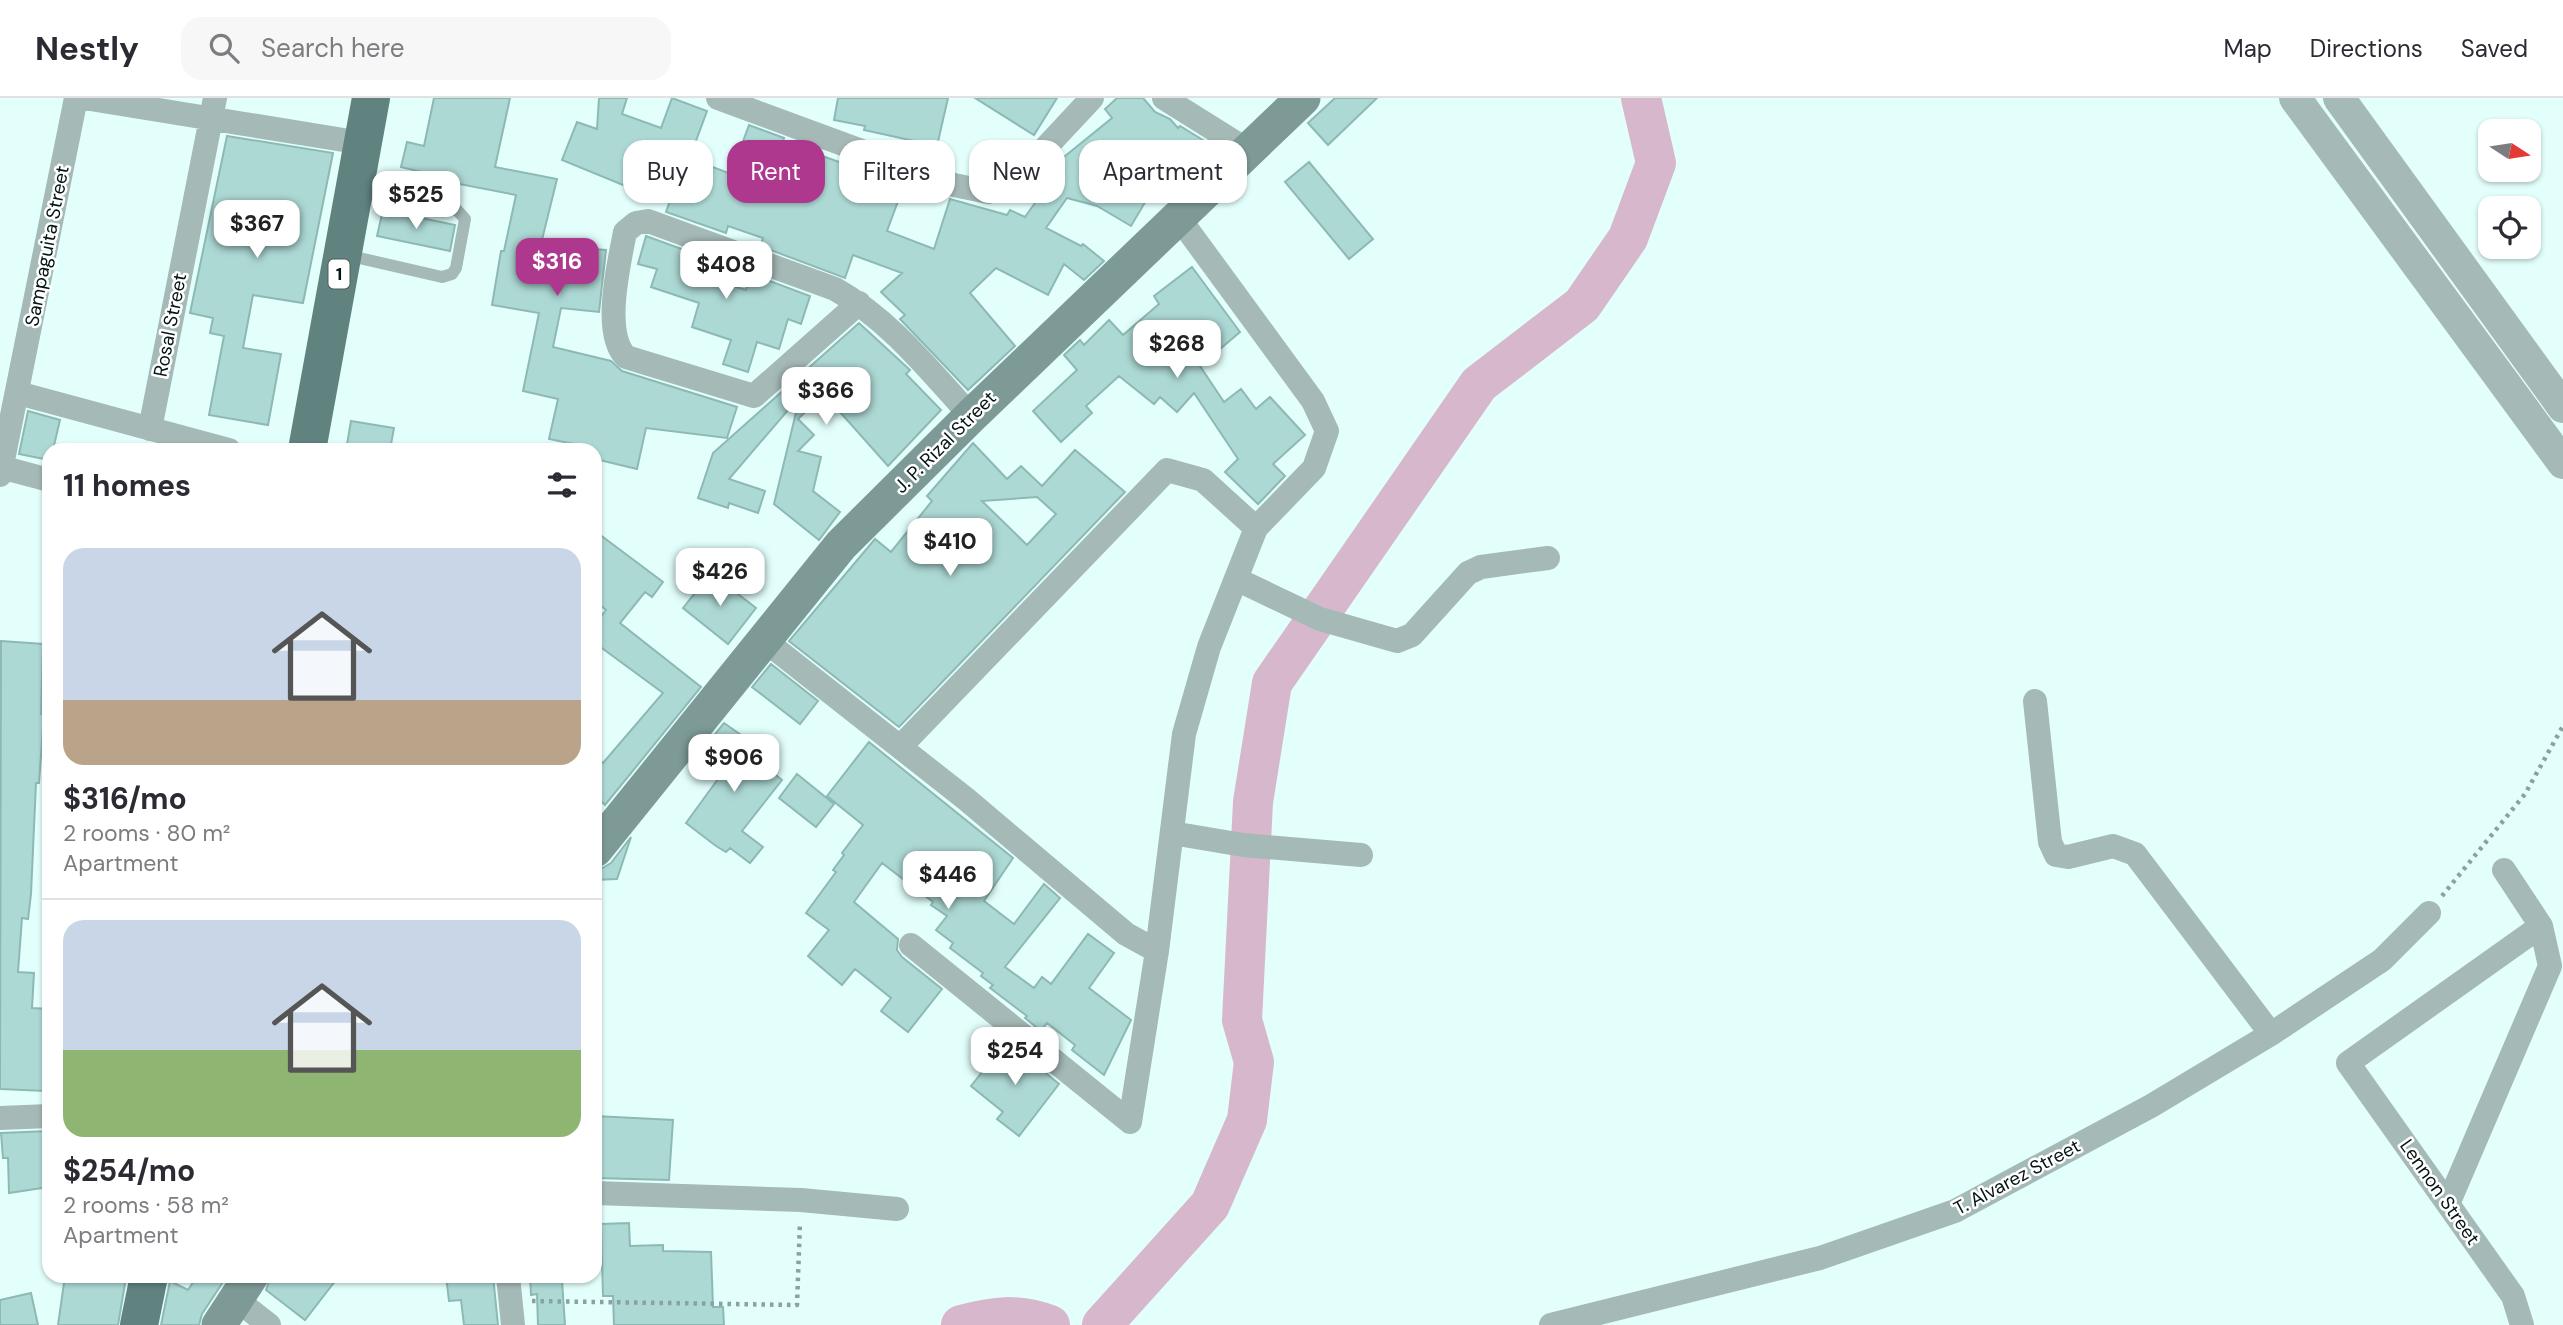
<!DOCTYPE html>
<html lang="en">
<head>
<meta charset="utf-8">
<style>
  :root { --surface:#fff; --page:#f7f7f7; --text:#2b2b33; --muted:#7c7c81; --line:#e1e1e2; --accent:#af388f }
  body { margin:0; font-family:"DM Sans",sans-serif; background:var(--page); color:var(--text); height:100vh; display:flex; flex-direction:column; font-size:26px; white-space:nowrap }
  * { box-sizing:border-box; margin:0 }
  p { font-size:23px; color:var(--muted) }
  .icon { flex:none; width:38px; height:38px; fill:none; stroke:currentColor; stroke-width:2; stroke-linecap:round; stroke-linejoin:round }
  .map { position:relative; flex:1; overflow:hidden }
  .sheet { position:absolute; left:42px; top:345px; width:560px; height:840px; display:flex; flex-direction:column; background:var(--surface); border-radius:21px; box-shadow:0 2px 5px #0004 }
  .sheet>* { flex:none }
  .guide { position:absolute; left:623px; top:42px; width:665px; height:63px; display:flex; gap:14px }
  .needle { width:46px; rotate:102deg }
  .tools { position:absolute; left:2478px; top:21px; display:grid; gap:14px }
  .tools a { display:grid; place-items:center; width:63px; height:63px; border-radius:14px; background:var(--surface); box-shadow:0 2px 5px #0004; font-size:35px }
  .price { position:absolute; translate:-50% -60px; padding:0 16px; border-radius:14px; background:#fff; color:#222; font-size:23px; line-height:46px; filter:drop-shadow(0 2px 4px #0008) }
  .price::after { content:''; position:absolute; left:50%; top:42px; width:21px; height:16px; margin-left:-10px; background:inherit; clip-path:polygon(0 0,100% 0,50% 100%) }
  .price.on { background:var(--accent); color:#fff }
  ul { padding:0; list-style:none }
  li { display:grid; align-content:center; gap:14px; height:371px; padding:0 21px }
  li+li { border-top:2px solid var(--line) }
  li span { display:grid; place-items:center; height:217px; border-radius:21px; color:#555 }
  li>.icon { margin-inline-start:auto }
  span .icon { width:126px; height:126px; fill:#fffc; stroke-width:1 }
  li b { font-size:30px }
  h2 { display:flex; justify-content:space-between; align-items:center; height:84px; padding:0 21px; font-size:30px }
  .tag { padding:0 24px; border-radius:21px; background:var(--surface); box-shadow:0 2px 5px #0004; font-size:24px; line-height:63px }
  .tag.on { background:var(--accent); color:#fff }
  header { display:flex; align-items:center; gap:42px; box-sizing:border-box; height:98px; padding:0 35px; background:var(--surface); border-bottom:2px solid var(--line) }
  header strong { font-size:33px }
  nav { display:flex; gap:38px; margin-inline-start:auto; font-size:24px }
  .search { width:490px; height:63px; background:var(--page); display:flex; align-items:center; gap:18px; box-sizing:border-box; padding:0 24px; border-radius:21px; color:var(--muted); font-size:26px }
  .map>svg:first-child { display:block }
</style>
</head>
<body>
<header>
<strong>Nestly</strong>
<div class="search"><svg class="icon" aria-label="search" viewBox="0 0 24 24"><circle cx="10" cy="10" r="6"/><path d="M15 15l6 6"/></svg>Search here</div>
<nav><a>Map</a><a>Directions</a><a>Saved</a></nav>
</header>
<div class="map">
<svg width="2563" height="1227" viewBox="0 0 2563 1227">
  <rect width="100%" height="100%" fill="#e3fffc"/>
  <g fill="none" stroke-linecap="round" stroke-linejoin="round">
    <path stroke="#d7b7cb" stroke-width="40" d="M 961,1227 C 994,1218 1017,1215 1050,1227
      M 1102,1227 L 1210,1107 L 1247,1022 L 1254,964 L 1242,922 L 1253,704 L 1272,585 L 1479,286 L 1582,207 L 1628,140 L 1656,65 L 1641,0"/>
  </g>
  <path fill="#add9d5" stroke="#8db9b5" stroke-width="2" fill-rule="evenodd" d="M 434,0 L 510,0 L 495,69 L 557,81 L 538,158 L 575,164 L 577,150 L 606,152 L 599,214 L 561,210 L 553,249 L 611,263 L 622,273 L 737,309 L 727,340 L 646,330 L 637,371 L 595,361 L 595,352 L 573,352 L 574,346 L 549,341 L 558,301 L 523,293 L 539,215 L 492,207 L 501,153 L 504,153 L 516,97 L 459,86 L 459,83 L 401,69 L 407,44 L 424,48 Z
    M 599,0 L 627,0 L 622,16 L 661,30 L 672,0 L 707,13 L 690,59 L 652,46 L 635,92 L 562,62 L 577,24 L 597,31 Z
    M 838,0 L 948,0 L 937,48 L 864,32 L 865,28 L 834,22 Z
    M 975,0 L 1057,0 L 1034,37 Z
    M 1117,0 L 1143,0 L 1155,14 L 1170,21 L 1178,30 L 1180,28 L 1219,52 L 1188,82 L 1184,79 L 1166,101 L 1153,91 L 1131,128 L 1097,108 L 1067,100 L 1046,130 L 1081,148 L 1083,146 L 1104,163 L 1084,182 L 1064,166 L 1048,197 L 996,170 L 970,195 L 1015,248 L 968,292 L 900,221 L 905,217 L 881,194 L 902,175 L 853,157 L 845,180 L 760,148 L 763,140 L 728,128 L 726,135 L 666,114 L 686,59 L 731,76 L 749,27 L 784,40 L 783,44 L 904,87 L 887,133 L 934,151 L 950,101 L 1007,117 L 1010,112 L 1025,119 L 1047,88 L 1038,80 L 1112,20 L 1105,11 Z
    M 1335,0 L 1377,0 L 1328,47 L 1308,25 Z
    M 227,38 L 333,55 L 303,205 L 253,197 L 243,250 L 281,256 L 268,327 L 209,317 L 224,238 L 210,235 L 213,220 L 190,215 Z
    M 1309,64 L 1373,141 L 1349,161 L 1285,84 Z
    M 383,112 L 455,127 L 450,153 L 377,138 Z
    M 646,138 L 717,164 L 711,181 L 746,192 L 751,176 L 810,198 L 801,226 L 788,221 L 779,251 L 757,244 L 748,274 L 723,266 L 731,242 L 692,229 L 699,205 L 651,189 L 657,171 L 638,166 Z
    M 1192,169 L 1240,234 L 1200,268 L 1224,304 L 1241,291 L 1256,311 L 1270,299 L 1305,337 L 1273,366 L 1285,378 L 1258,406 L 1225,374 L 1238,361 L 1194,295 L 1177,314 L 1160,299 L 1154,306 L 1119,278 L 1086,308 L 1092,315 L 1061,344 L 1033,313 L 1077,272 L 1064,257 L 1080,242 L 1084,247 L 1109,222 L 1123,237 L 1159,206 L 1154,198 Z
    M 859,225 L 910,272 L 906,276 L 941,312 L 888,368 L 824,296 L 798,321 L 814,337 L 798,353 L 821,359 L 813,393 L 840,414 L 819,442 L 774,406 L 800,298 L 729,381 L 765,393 L 758,415 L 729,405 L 728,410 L 698,400 L 713,355 Z
    M 28,313 L 60,322 L 53,352 L 49,352 L 49,362 L 19,356 Z
    M 351,323 L 394,330 L 390,352 L 346,352 Z
    M 973,345 L 1007,381 L 1021,368 L 1042,388 L 1075,352 L 1125,394 L 899,629 L 789,543 L 875,441 L 891,454 L 932,403 L 927,398 ZM 1037,399 L 1056,416 L 1027,447 L 982,403 Z
    M 595,433 L 663,484 L 652,499 L 645,494 L 620,525 L 701,589 L 605,707 L 595,697 L 595,657 L 603,665 L 663,595 L 595,545 L 595,526 L 606,512 L 595,503 Z
    M 711,475 L 756,510 L 728,546 L 683,510 Z
    M 1,543 L 43,546 L 41,616 L 44,616 L 39,685 L 36,685 L 31,796 L 28,821 L 22,820 L 18,874 L 34,875 L 32,910 L 49,911 L 45,993 L 0,991 Z
    M 771,566 L 818,603 L 800,626 L 752,589 Z
    M 724,625 L 767,655 L 759,664 L 782,682 L 742,733 L 763,749 L 750,765 L 730,750 L 726,754 L 716,748 L 686,725 L 726,670 L 702,652 Z
    M 869,644 L 1013,760 L 984,803 L 1014,826 L 1044,786 L 1060,800 L 1005,869 L 1034,890 L 1042,879 L 1051,886 L 1088,836 L 1114,855 L 1089,890 L 1131,922 L 1104,977 L 1072,952 L 1075,947 L 1047,925 L 1041,933 L 1025,920 L 1027,918 L 990,890 L 993,887 L 981,878 L 983,875 L 950,850 L 953,845 L 936,832 L 947,818 L 931,807 L 933,804 L 882,765 L 854,804 L 898,841 L 897,852 L 902,859 L 942,891 L 908,934 L 881,913 L 891,900 L 855,871 L 842,887 L 808,858 L 829,832 L 806,815 L 836,774 L 833,772 L 844,757 L 842,755 L 863,727 L 827,698 Z
    M 797,676 L 834,706 L 816,729 L 779,700 Z
    M 631,739 L 617,781 L 595,782 L 601,771 L 611,765 Z
    M 1007,943 L 1059,986 L 1019,1038 L 997,1021 L 1003,1014 L 971,988 Z
    M 595,1018 L 673,1022 L 669,1082 L 595,1080 Z
    M 49,1033 L 49,1089 L 9,1095 L 8,1060 L 3,1060 L 1,1035 Z
    M 629,1125 L 630,1148 L 663,1147 L 663,1153 L 711,1154 L 713,1209 L 723,1209 L 724,1227 L 614,1227 L 613,1198 L 603,1198 L 601,1126 Z
    M 65,1178 L 126,1180 L 118,1227 L 58,1227 Z
    M 197,1178 L 227,1178 L 202,1216 L 199,1227 L 161,1227 L 170,1183 L 188,1192 Z
    M 271,1178 L 339,1178 L 305,1222 L 266,1192 Z
    M 446,1178 L 493,1178 L 498,1227 L 464,1227 L 461,1202 L 449,1203 Z
    M 530,1178 L 550,1178 L 551,1183 L 562,1183 L 565,1227 L 538,1227 L 537,1196 L 531,1197 Z
    M 31,1195 L 38,1227 L 0,1227 L 0,1202 Z"/>
  <g fill="none" stroke-linecap="round" stroke-linejoin="round">
    <path stroke="#89a19f" stroke-width="4.5" stroke-dasharray="3.5 5" stroke-linecap="butt" d="M 2442,798 L 2525,696 L 2563,628
      M 532,1203 L 797,1207 L 800,1124"/>
    <path stroke="#a5b9b7" stroke-width="12" d="M 346,157 L 442,179 L 452,176 L 456,170 L 465,121 L 457,112 L 358,94"/>
    <path stroke="#a5b9b7" stroke-width="24" d="M 84,0 L 362,45
      M 718,0 L 954,87 L 988,94 L 1019,78 L 1092,0
      M 1164,0 L 1247,52
      M 859,205 L 754,298 L 626,259 C 602,235 619,166 625,134 L 636,125 L 648,123 L 835,191 C 890,222 929,272 971,318
      M 18,295 L 229,352
      M 150,331 L 215,0
      M 1,369 L 49,382
      M 0,377 L 76,0
      M 1236,481 L 1320,521 L 1397,543 L 1412,537 L 1468,475 L 1481,469 L 1548,460
      M 764,542 L 966,701 L 1126,836 L 1157,853
      M 2035,603 L 2050,744 L 2056,757 L 2068,759 L 2113,748 L 2135,756 L 2271,936
      M 900,649 L 1167,372 L 1203,382 L 1256,430
      M 1172,735 L 1243,747 L 1361,757
      M 911,847 L 1130,1024
      M 0,1020 L 49,1018
      M 1130,1024 L 1157,853 L 1184,636 L 1209,549 L 1256,430 L 1314,370 L 1327,333 L 1313,303 L 1179,120
      M 595,1095 L 801,1102 L 897,1111
      M 2448,1106 L 2550,868 L 2541,828 L 2504,772
      M 508,1178 L 513,1227
      M 236,1201 L 269,1227
      M 1551,1227 L 1820,1160 L 1955,1113 L 2151,1008 L 2271,936 L 2382,862 L 2429,815
      M 2522,1227 L 2513,1198 L 2348,965 L 2541,828"/>
    <path stroke="#a5b9b7" stroke-width="32" d="M 2295,0 L 2563,365
      M 2339,0 L 2563,309"/>
    <path stroke="#7d9a97" stroke-width="35" d="M 595,752 L 841,447 L 971,318 L 1303,0
      M 219,1227 L 251,1178"/>
    <path stroke="#608380" stroke-width="38" d="M 307,352 L 371,0
      M 139,1227 L 149,1178"/>
  </g>
  <g text-anchor="middle" dominant-baseline="central" stroke-width="5" stroke-linejoin="round" paint-order="stroke">
    <rect fill="#fff" stroke="#4f5b5a" stroke-width="2" x="328.5" y="161.5" width="21" height="29" rx="5"/>
    <g font-size="18" font-weight="bold" fill="#041514">
      <text x="339" y="176">1</text>
    </g>
    <g font-size="19" fill="#041514" stroke="#fff">
      <text transform="translate(47 148) rotate(-79)">Sampaguita Street</text>
      <text transform="translate(170 227) rotate(-79)">Rosal Street</text>
      <text transform="translate(945 344) rotate(-45)">J. P. Rizal Street</text>
      <text transform="translate(2017 1079) rotate(-28)">T. Alvarez Street</text>
      <text transform="translate(2440 1094) rotate(55)">Lennon Street</text>
    </g>
  </g>
</svg>
<div class="tools">
<a><svg class="needle" viewBox="-14 -14 28 28"><path d="M0-13l5 13h-10z" fill="#e53935"/><path d="M0 13l5-13h-10z" fill="#7c7c81"/></svg></a>
<a><svg class="icon" aria-label="locate" viewBox="0 0 24 24"><circle cx="12" cy="12" r="6"/><path d="M12 2v4M12 18v4M2 12h4M18 12h4"/></svg></a>
</div>
<b class="price" style="left:416px;top:133px">$525</b>
<b class="price" style="left:257px;top:162px">$367</b>
<b class="price on" style="left:557px;top:200px">$316</b>
<b class="price" style="left:726px;top:203px">$408</b>
<b class="price" style="left:1177px;top:282px">$268</b>
<b class="price" style="left:826px;top:329px">$366</b>
<b class="price" style="left:950px;top:480px">$410</b>
<b class="price" style="left:720px;top:510px">$426</b>
<b class="price" style="left:734px;top:696px">$906</b>
<b class="price" style="left:948px;top:813px">$446</b>
<b class="price" style="left:1015px;top:989px">$254</b>
<div class="guide">
<a class="tag">Buy</a>
<a class="tag on">Rent</a>
<a class="tag">Filters</a>
<a class="tag">New</a>
<a class="tag">Apartment</a>
</div>
<section class="sheet">
<h2>11 homes<svg class="icon" aria-label="filters" viewBox="0 0 24 24"><path d="M4 7h16M4 17h16"/><circle cx="9" cy="7" r="2"/><circle cx="15" cy="17" r="2"/></svg></h2>
<ul>
<li><span style="background:linear-gradient(#c9d6e8 70%,#b9a48a 0)"><svg class="icon" aria-label="home" viewBox="0 0 24 24"><path d="M3 11l9-7 9 7M6 9v11h12V9"/></svg></span><div><b>$316/mo</b><p>2 rooms · 80 m²</p><p>Apartment</p></div></li>
<li><span style="background:linear-gradient(#c9d6e8 60%,#8fb573 0)"><svg class="icon" aria-label="home" viewBox="0 0 24 24"><path d="M3 11l9-7 9 7M6 9v11h12V9"/></svg></span><div><b>$254/mo</b><p>2 rooms · 58 m²</p><p>Apartment</p></div></li>
</ul>
</section>
</div>
</body>
</html>
